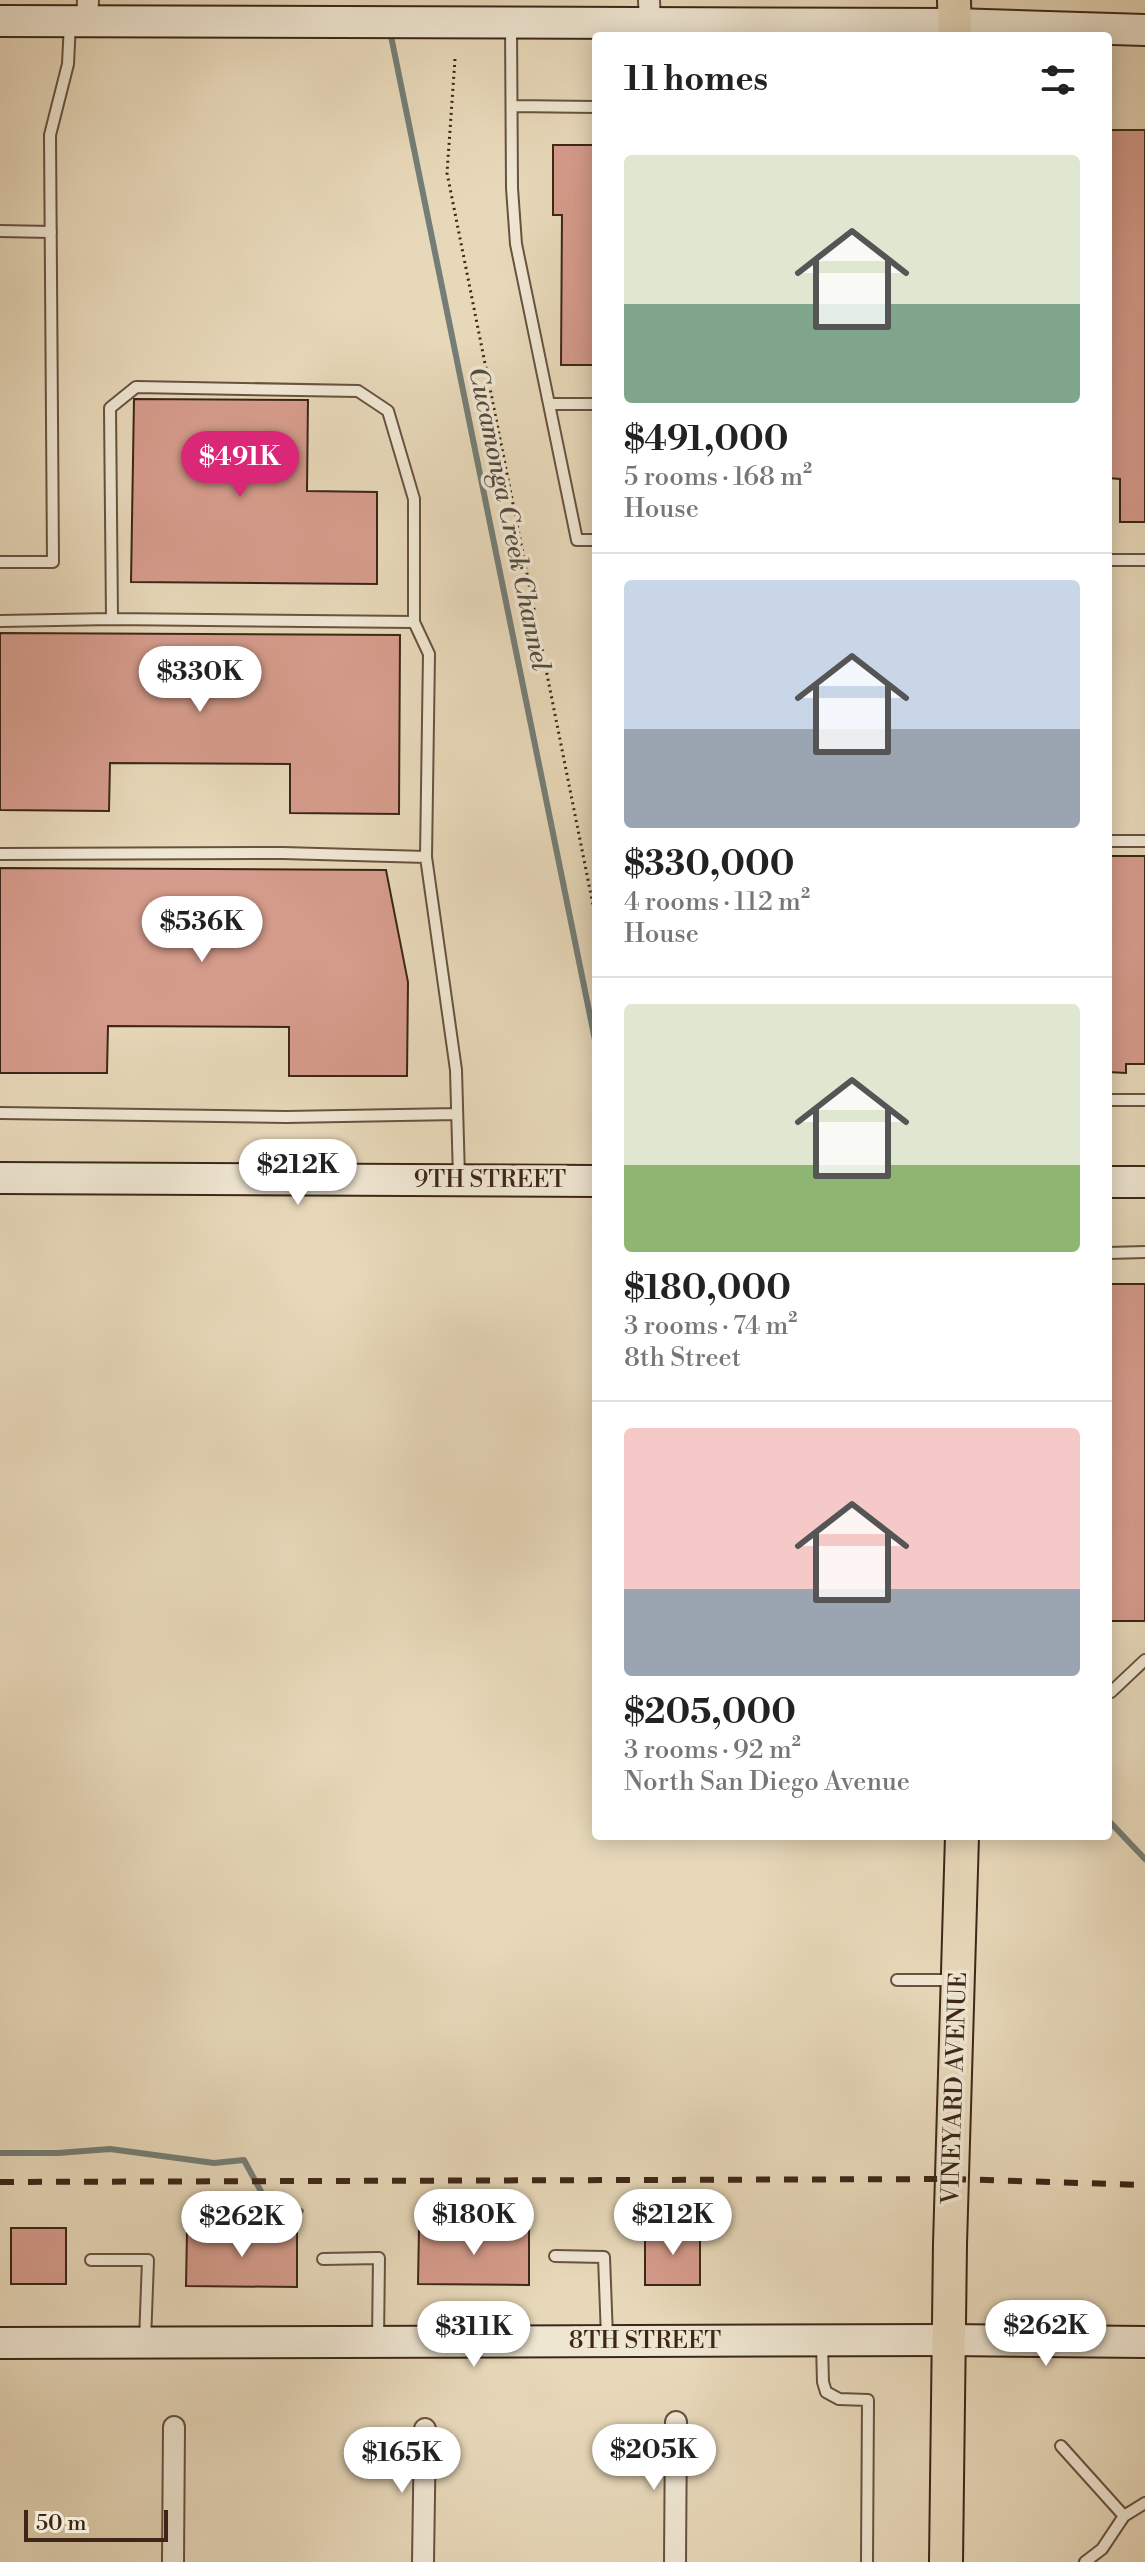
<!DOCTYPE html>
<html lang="en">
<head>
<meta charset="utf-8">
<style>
  :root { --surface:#fff; --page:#f6f6f6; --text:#222; --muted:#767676; --line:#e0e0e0; --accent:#db2777 }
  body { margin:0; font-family:"Libre Bodoni",serif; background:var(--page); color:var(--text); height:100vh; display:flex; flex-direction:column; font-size:30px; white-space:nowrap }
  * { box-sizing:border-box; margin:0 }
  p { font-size:26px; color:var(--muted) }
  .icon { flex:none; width:44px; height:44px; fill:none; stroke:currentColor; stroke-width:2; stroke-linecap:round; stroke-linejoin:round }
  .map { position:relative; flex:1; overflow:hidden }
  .panel { position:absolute; left:592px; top:32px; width:520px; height:1808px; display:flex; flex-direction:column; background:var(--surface); border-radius:8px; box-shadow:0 4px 20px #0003 }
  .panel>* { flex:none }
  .scale { position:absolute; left:24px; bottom:20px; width:144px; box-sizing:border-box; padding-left:8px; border:4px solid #3d2618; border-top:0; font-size:22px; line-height:28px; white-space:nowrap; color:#3d2618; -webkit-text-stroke:6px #efe6d2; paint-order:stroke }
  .price { position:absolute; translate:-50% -68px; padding:0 18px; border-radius:28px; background:#fff; color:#222; font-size:26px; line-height:52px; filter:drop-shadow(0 2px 4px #0008) }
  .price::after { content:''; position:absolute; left:50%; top:48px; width:24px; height:18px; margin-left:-12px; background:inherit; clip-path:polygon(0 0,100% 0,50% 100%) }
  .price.current { background:var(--accent); color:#fff }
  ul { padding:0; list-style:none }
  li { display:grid; align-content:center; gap:16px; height:424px; padding:0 32px }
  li+li { border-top:2px solid var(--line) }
  li span { display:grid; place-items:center; height:248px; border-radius:8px; color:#555 }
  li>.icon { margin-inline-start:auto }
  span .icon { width:144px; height:144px; fill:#fffc; stroke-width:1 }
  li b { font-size:34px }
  h2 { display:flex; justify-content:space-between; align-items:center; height:96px; padding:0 32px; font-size:34px }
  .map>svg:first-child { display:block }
</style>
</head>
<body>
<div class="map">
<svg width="1145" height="2562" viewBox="0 0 1145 2562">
  <rect width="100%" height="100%" fill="#e7d8b9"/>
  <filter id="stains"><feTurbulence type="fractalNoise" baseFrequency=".0025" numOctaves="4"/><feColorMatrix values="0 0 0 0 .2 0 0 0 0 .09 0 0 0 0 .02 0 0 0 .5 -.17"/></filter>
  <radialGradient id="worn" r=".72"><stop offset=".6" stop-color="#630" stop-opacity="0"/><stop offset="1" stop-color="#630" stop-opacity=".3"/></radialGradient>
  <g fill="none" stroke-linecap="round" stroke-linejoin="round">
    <path stroke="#747e76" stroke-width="6" d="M 390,31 L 596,1045
      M 1108,1820 L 1145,1859
      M 0,2153 L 58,2153 L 110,2149 L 214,2163 L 244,2160 L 264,2197 L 301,2211"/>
  </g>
  <path fill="#d59b8b" stroke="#3d2618" stroke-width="2" d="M 1108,130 L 1145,130 L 1145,522 L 1120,522 L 1120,479 L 1108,478 Z
    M 553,145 L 596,145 L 596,365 L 561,365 L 562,215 L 553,215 Z
    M 134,399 L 308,400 L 307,491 L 377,492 L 377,584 L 131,582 Z
    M 0,633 L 400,635 L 399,814 L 290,813 L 290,764 L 110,763 L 109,811 L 0,810 Z
    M 1108,856 L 1145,856 L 1145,1064 L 1126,1064 L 1126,1073 L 1108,1072 Z
    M 0,868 L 386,870 L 408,982 L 407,1076 L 289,1076 L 289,1027 L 108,1026 L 107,1073 L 0,1073 Z
    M 1108,1284 L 1145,1284 L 1145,1621 L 1108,1621 Z
    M 11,2228 L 66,2228 L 66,2284 L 11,2284 Z
    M 419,2228 L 529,2229 L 529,2285 L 418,2284 Z
    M 700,2228 L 700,2285 L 645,2285 L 645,2229 Z
    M 187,2230 L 297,2231 L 297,2287 L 186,2286 Z"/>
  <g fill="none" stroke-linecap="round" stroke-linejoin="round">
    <defs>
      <path id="lane" d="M 511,26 L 512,188 L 516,244 L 577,540 L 596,540
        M 512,106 L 596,107
        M 0,231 L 51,232
        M 550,404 L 596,404
        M 1108,560 L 1145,560
        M 0,562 L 53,562 L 50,135 L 68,64 L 70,23
        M 0,621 L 112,619
        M 414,622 L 112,619 L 110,408 L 136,387 L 358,391 L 388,411 L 414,499 L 414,622 L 429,654 L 426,857 L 456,1070 L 459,1178
        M 1108,841 L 1145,841
        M 0,854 L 283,853 L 426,857
        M 1108,1100 L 1145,1100
        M 0,1113 L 286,1117 L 457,1114
        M 1108,1253 L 1145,1252
        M 1108,1689 L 1111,1692 L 1145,1660
        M 897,1980 L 952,1980
        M 555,2256 L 604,2257 L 607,2337
        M 323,2259 L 379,2258 L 378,2340
        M 91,2260 L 148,2260 L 145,2341
        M 822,2344 L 823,2382 L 826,2392 L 839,2399 L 868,2400 L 867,2562
        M 1061,2446 L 1124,2516
        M 1085,2562 L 1102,2549 L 1124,2516 L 1145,2503"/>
      <path id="street" d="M 649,0 L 650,24
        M 87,21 L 88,0
        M 173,2562 L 174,2427
        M 423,2562 L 425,2429
        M 675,2562 L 676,2422"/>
      <path id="secondary" d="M 0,21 L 954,24 L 1145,30
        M 0,1178 L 596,1181
        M 1108,1182 L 1145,1182
        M 0,2343 L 948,2340 L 1145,2342"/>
      <path id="primary" d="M 954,0 L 955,36
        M 946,2562 L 950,2244 L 962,1836"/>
    </defs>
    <use href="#lane" stroke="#685240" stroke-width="14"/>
    <use href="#street" stroke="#685240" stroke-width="24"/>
    <use href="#secondary" stroke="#3d2618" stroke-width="34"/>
    <use href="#primary" stroke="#3d2618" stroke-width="36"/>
    <path stroke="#3d2618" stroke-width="3" stroke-dasharray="2 4" stroke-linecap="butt" d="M 455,59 L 447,173 L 596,920"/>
    <use href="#lane" stroke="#efe6d2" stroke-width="10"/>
    <use href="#street" stroke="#efe6d2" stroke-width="20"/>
    <use href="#secondary" stroke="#efe6d2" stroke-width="30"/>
    <use href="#primary" stroke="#e7d8b9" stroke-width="32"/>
    <path stroke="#3d2618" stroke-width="6" stroke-dasharray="14 14" stroke-linecap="butt" d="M 0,2182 L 952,2179 L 1145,2185"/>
  </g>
  <g text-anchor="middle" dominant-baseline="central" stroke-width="7" stroke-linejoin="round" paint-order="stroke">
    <g font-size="24" fill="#3d2618" stroke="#efe6d2">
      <text x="490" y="1180">9TH STREET</text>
      <text transform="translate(955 2088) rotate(-88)">VINEYARD AVENUE</text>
      <text x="645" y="2341">8TH STREET</text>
    </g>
    <g font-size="26" font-style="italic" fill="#544b3f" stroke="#efe6d2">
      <text transform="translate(509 519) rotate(78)">Cucamonga Creek Channel</text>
    </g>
  </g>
  <rect width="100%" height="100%" filter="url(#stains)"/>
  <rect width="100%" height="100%" fill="url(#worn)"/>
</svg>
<div class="scale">50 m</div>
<b class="price current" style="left:240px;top:499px">$491K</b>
<b class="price" style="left:200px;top:714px">$330K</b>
<b class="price" style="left:202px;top:964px">$536K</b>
<b class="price" style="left:298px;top:1207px">$212K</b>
<b class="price" style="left:474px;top:2257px">$180K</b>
<b class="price" style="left:673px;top:2257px">$212K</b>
<b class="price" style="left:242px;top:2259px">$262K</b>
<b class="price" style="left:1046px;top:2368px">$262K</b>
<b class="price" style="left:474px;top:2369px">$311K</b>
<b class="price" style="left:654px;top:2492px">$205K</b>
<b class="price" style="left:402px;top:2495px">$165K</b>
<section class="panel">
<h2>11 homes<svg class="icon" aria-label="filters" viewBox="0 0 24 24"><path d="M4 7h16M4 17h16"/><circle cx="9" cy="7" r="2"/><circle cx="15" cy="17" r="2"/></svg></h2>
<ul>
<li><span style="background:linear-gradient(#dfe7d0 60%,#7fa58c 0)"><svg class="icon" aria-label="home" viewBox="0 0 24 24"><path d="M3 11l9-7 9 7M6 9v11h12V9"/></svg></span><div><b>$491,000</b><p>5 rooms · 168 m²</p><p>House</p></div></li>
<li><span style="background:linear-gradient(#c9d6e8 60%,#9aa5b1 0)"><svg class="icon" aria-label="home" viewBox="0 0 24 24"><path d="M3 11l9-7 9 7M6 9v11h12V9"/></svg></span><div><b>$330,000</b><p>4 rooms · 112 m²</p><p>House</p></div></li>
<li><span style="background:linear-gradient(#dfe7d0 65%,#8fb573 0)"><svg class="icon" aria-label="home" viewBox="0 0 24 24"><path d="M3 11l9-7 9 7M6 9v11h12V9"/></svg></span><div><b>$180,000</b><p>3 rooms · 74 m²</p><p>8th Street</p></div></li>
<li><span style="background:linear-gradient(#f6c9c9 65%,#9aa5b1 0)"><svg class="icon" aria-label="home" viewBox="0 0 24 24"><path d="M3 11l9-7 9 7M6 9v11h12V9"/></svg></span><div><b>$205,000</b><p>3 rooms · 92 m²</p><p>North San Diego Avenue</p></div></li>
</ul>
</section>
</div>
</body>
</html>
